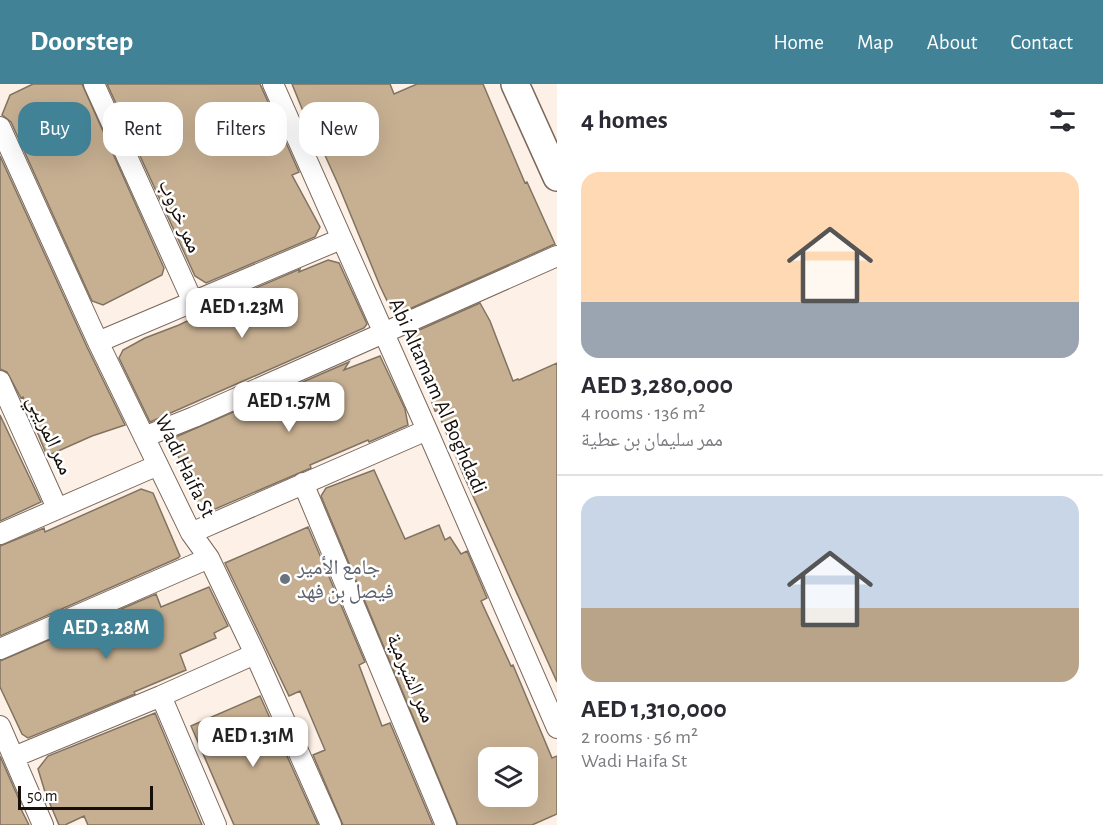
<!DOCTYPE html>
<html lang="en">
<head>
<meta charset="utf-8">
<style>
  :root { --surface:#fff; --page:#f7f7f7; --text:#2b2b33; --muted:#7c7c81; --line:#e1e1e2; --accent:#428296 }
  body { margin:0; font-family:"Alegreya Sans","Noto Naskh Arabic",sans-serif; background:var(--page); color:var(--text); height:100vh; display:flex; flex-direction:column; font-size:22px; white-space:nowrap }
  * { box-sizing:border-box; margin:0 }
  p { font-size:20px; color:var(--muted) }
  .icon { flex:none; width:33px; height:33px; fill:none; stroke:currentColor; stroke-width:2; stroke-linecap:round; stroke-linejoin:round }
  .map { position:relative; flex:1; overflow:hidden }
  .drawer { display:flex; flex-direction:column; background:var(--surface); width:546px }
  .drawer>* { flex:none }
  .top-card { position:absolute; left:18px; top:18px; width:448px; height:54px; display:flex; gap:12px }
  .controls { position:absolute; left:478px; top:663px; display:grid; gap:12px }
  .controls a { display:grid; place-items:center; width:60px; height:60px; border-radius:12px; background:var(--surface); box-shadow:0 6px 24px #0002; font-size:30px }
  .scale { position:absolute; left:18px; bottom:15px; width:135px; box-sizing:border-box; padding-left:6px; border:3px solid #150e09; border-top:0; font-size:16px; line-height:21px; white-space:nowrap; color:#150e09; -webkit-text-stroke:4px #fff; paint-order:stroke }
  .price { position:absolute; translate:-50% -51px; padding:0 14px; border-radius:12px; background:#fff; color:#222; font-size:20px; line-height:39px; filter:drop-shadow(0 2px 3px #0008) }
  .price::after { content:''; position:absolute; left:50%; top:36px; width:18px; height:14px; margin-left:-9px; background:inherit; clip-path:polygon(0 0,100% 0,50% 100%) }
  .price.on { background:var(--accent); color:#fff }
  ul { padding:0; list-style:none }
  li { display:grid; align-content:center; gap:12px; height:318px; padding:0 24px }
  li+li { border-top:2px solid var(--line) }
  li span { display:grid; place-items:center; height:186px; border-radius:18px; color:#555 }
  li>.icon { margin-inline-start:auto }
  span .icon { width:108px; height:108px; fill:#fffc; stroke-width:1 }
  li b { font-size:26px }
  h2 { display:flex; justify-content:space-between; align-items:center; height:72px; padding:0 24px; font-size:26px }
  .tag { padding:0 21px; border-radius:18px; background:var(--surface); box-shadow:0 6px 24px #0002; font-size:21px; line-height:54px }
  .tag.on { background:var(--accent); color:#fff }
  header { display:flex; align-items:center; gap:36px; box-sizing:border-box; height:84px; padding:0 30px; background:var(--accent); color:#fff }
  header strong { font-size:28px }
  nav { display:flex; gap:33px; margin-inline-start:auto; font-size:21px }
  main { display:flex; flex:1; min-height:0 }
  .map>svg:first-child { display:block }
</style>
</head>
<body>
<header>
<strong>Doorstep</strong>
<nav><a>Home</a><a>Map</a><a>About</a><a>Contact</a></nav>
</header>
<main>
<div class="map">
<svg width="557" height="741" viewBox="0 0 557 741">
  <rect width="100%" height="100%" fill="#fdf0e6"/>
  <path fill="#c7b092" stroke="#817361" stroke-width="1.5" fill-rule="evenodd" d="M 33,0 L 82,0 L 164,184 L 162,191 L 103,221 L 92,217 L 11,38 L 2,31 L 10,11 Z
    M 107,0 L 260,0 L 299,88 L 292,91 L 320,143 L 315,153 L 206,199 L 195,192 Z
    M 292,0 L 390,0 L 394,10 L 417,0 L 483,0 L 525,99 L 527,98 L 555,160 L 398,230 L 395,224 L 391,225 L 380,202 L 338,100 L 309,36 L 307,37 Z
    M 0,72 L 87,263 L 125,341 L 92,352 L 47,372 L 23,313 L 21,314 L 7,288 L 0,285 Z
    M 328,176 L 339,179 L 367,240 L 364,244 L 150,338 L 119,274 L 123,266 L 145,254 L 179,241 L 232,216 L 230,215 L 300,185 L 299,188 Z
    M 480,219 L 490,237 L 513,297 L 518,295 L 519,296 L 557,279 L 557,598 L 463,390 L 437,326 L 435,327 L 408,251 Z
    M 380,272 L 405,325 L 408,341 L 369,358 L 368,356 L 310,381 L 311,384 L 208,428 L 201,427 L 171,355 L 349,278 L 344,286 Z
    M 0,331 L 41,418 L 0,437 Z
    M 374,386 L 405,455 L 439,441 L 445,456 L 450,453 L 461,470 L 467,467 L 487,514 L 481,517 L 511,582 L 513,581 L 552,674 L 557,672 L 557,730 L 532,741 L 458,741 L 321,412 L 326,404 ZM 489,674 L 528,674 L 528,712 L 489,712 Z
    M 141,405 L 153,409 L 180,472 L 178,474 L 0,552 L 0,462 L 44,444 L 45,448 Z
    M 308,443 L 365,578 L 359,581 L 382,642 L 390,639 L 433,741 L 343,741 L 313,671 L 325,666 L 300,607 L 289,612 L 225,479 Z
    M 209,503 L 228,542 L 214,549 L 216,554 L 180,570 L 186,586 L 134,608 L 135,610 L 28,654 L 22,650 L 0,603 L 0,577 L 156,510 L 161,523 Z
    M 260,612 L 318,741 L 234,741 L 191,642 Z
    M 155,629 L 202,741 L 88,741 L 84,732 L 65,741 L 59,741 L 45,708 L 38,685 L 48,672 Z
    M 0,672 L 21,720 L 19,721 L 29,741 L 0,741 Z"/>
  <g fill="none" stroke-linecap="round" stroke-linejoin="round">
    <defs>
      <path id="street" d="M 94,0 L 193,218
        M 273,0 L 427,346 L 557,644
        M 0,43 L 98,258 L 191,449 L 209,474 L 255,570 L 331,741
        M 98,258 L 341,155
        M 0,297 L 57,424
        M 144,353 L 194,333 L 557,172
        M 303,399 L 446,741
        M 191,449 L 427,346
        M 0,450 L 158,381
        M 0,565 L 209,474
        M 161,612 L 216,741
        M 0,642 L 43,741
        M 14,673 L 161,612 L 255,570"/>
      <path id="secondary" d="M 515,0 L 557,93"/>
    </defs>
    <use href="#street" stroke="#7b685b" stroke-width="22"/>
    <use href="#secondary" stroke="#7b685b" stroke-width="30"/>
    <use href="#street" stroke="#fff" stroke-width="20"/>
    <use href="#secondary" stroke="#fff" stroke-width="27"/>
  </g>
  <circle fill="#6b7280" stroke="#fff" stroke-width="2" cx="285" cy="495" r="6"/>
  <g text-anchor="middle" dominant-baseline="central" stroke-width="5" stroke-linejoin="round" paint-order="stroke">
    <g font-size="21" fill="#150e09" stroke="#fff">
      <text transform="translate(180 132) rotate(66)">ممر خروب</text>
      <text transform="translate(438 312) rotate(66)">Abi Altamam Al Boghdadi</text>
      <text transform="translate(50 351) rotate(66)">ممر المريبي</text>
      <text transform="translate(185 382) rotate(64)">Wadi Haifa St</text>
      <text transform="translate(411 594) rotate(67)">ممر الشبرمية</text>
    </g>
    <g font-size="21" fill="#5b616d" stroke="#fff" text-anchor="start">
      <text x="297" y="483">جامع الأمير<tspan x="297" dy="24">فيصل بن فهد</tspan></text>
    </g>
  </g>
</svg>
<div class="controls">
<a><svg class="icon" aria-label="layers" viewBox="0 0 24 24"><path d="M12 4l9 5-9 5-9-5zM3 14l9 5 9-5"/></svg></a>
</div>
<div class="scale">50 m</div>
<b class="price" style="left:242px;top:255px">AED 1.23M</b>
<b class="price" style="left:289px;top:349px">AED 1.57M</b>
<b class="price on" style="left:106px;top:576px">AED 3.28M</b>
<b class="price" style="left:253px;top:684px">AED 1.31M</b>
<div class="top-card">
<a class="tag on">Buy</a>
<a class="tag">Rent</a>
<a class="tag">Filters</a>
<a class="tag">New</a>
</div>
</div>
<section class="drawer">
<h2>4 homes<svg class="icon" aria-label="filters" viewBox="0 0 24 24"><path d="M4 7h16M4 17h16"/><circle cx="9" cy="7" r="2"/><circle cx="15" cy="17" r="2"/></svg></h2>
<ul>
<li><span style="background:linear-gradient(#ffd9b3 70%,#9aa5b1 0)"><svg class="icon" aria-label="home" viewBox="0 0 24 24"><path d="M3 11l9-7 9 7M6 9v11h12V9"/></svg></span><div><b>AED 3,280,000</b><p>4 rooms · 136 m²</p><p>ممر سليمان بن عطية</p></div></li>
<li><span style="background:linear-gradient(#c9d6e8 60%,#b9a48a 0)"><svg class="icon" aria-label="home" viewBox="0 0 24 24"><path d="M3 11l9-7 9 7M6 9v11h12V9"/></svg></span><div><b>AED 1,310,000</b><p>2 rooms · 56 m²</p><p>Wadi Haifa St</p></div></li>
</ul>
</section>
</main>
</body>
</html>
